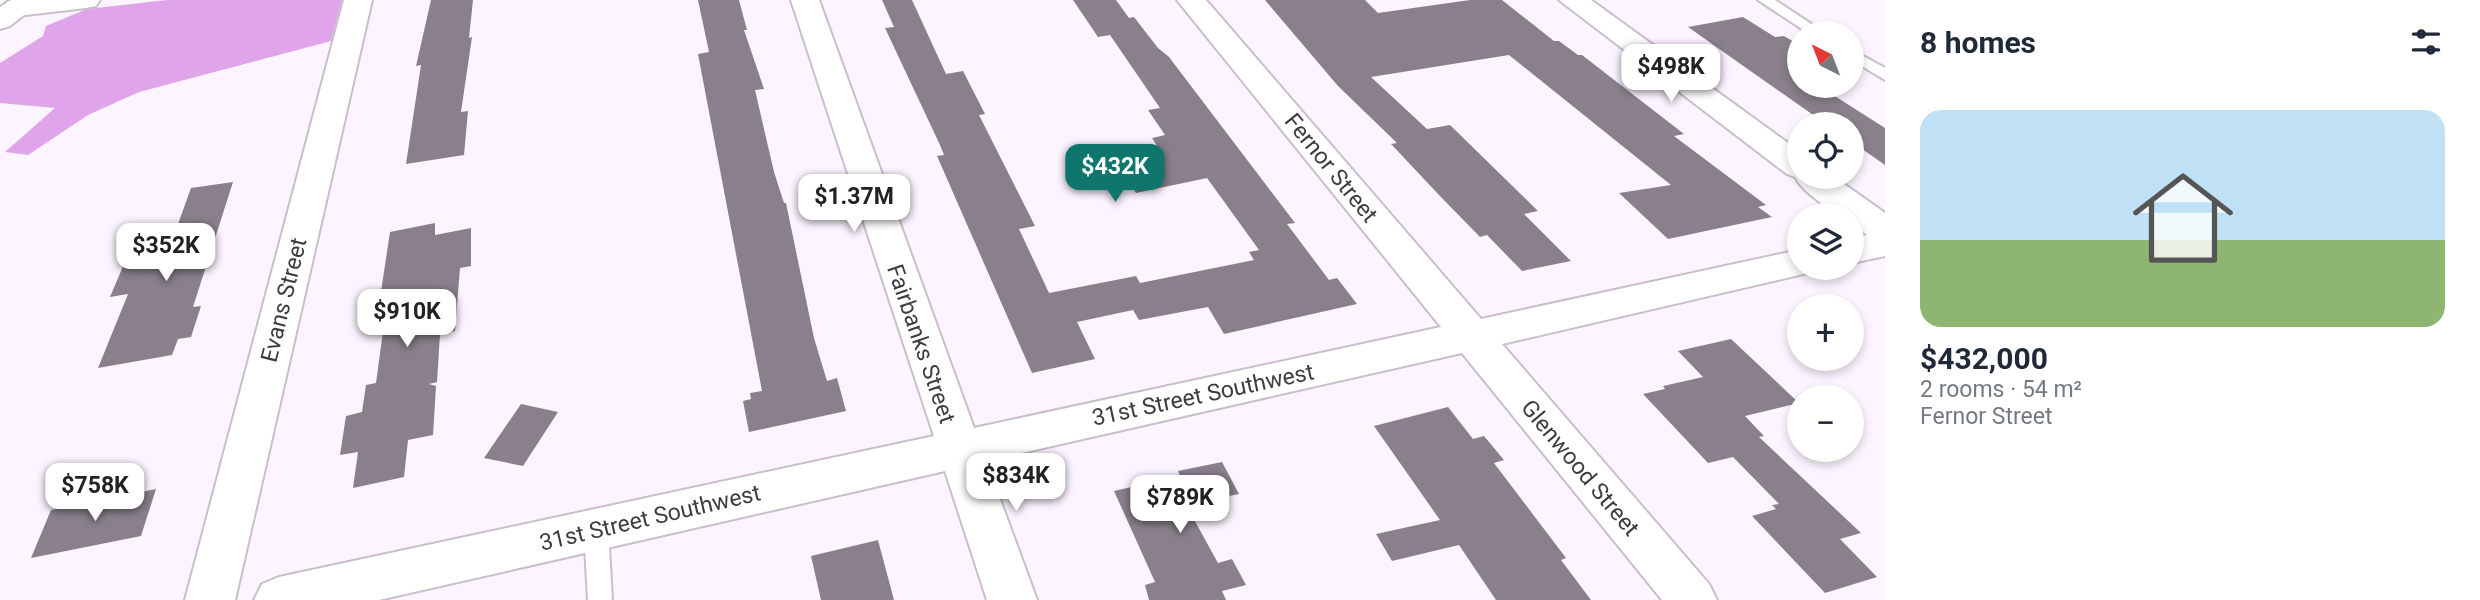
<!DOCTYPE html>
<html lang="en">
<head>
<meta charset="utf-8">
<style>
  :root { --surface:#fff; --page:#f2f2f3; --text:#1f2937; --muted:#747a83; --line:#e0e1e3; --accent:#0f766e }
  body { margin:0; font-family:Roboto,sans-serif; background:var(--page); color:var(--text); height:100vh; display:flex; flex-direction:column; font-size:26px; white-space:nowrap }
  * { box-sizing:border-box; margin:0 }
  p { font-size:23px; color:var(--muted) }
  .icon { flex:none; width:38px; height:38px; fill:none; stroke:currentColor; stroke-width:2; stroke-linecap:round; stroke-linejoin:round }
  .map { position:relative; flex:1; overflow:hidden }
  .drawer { display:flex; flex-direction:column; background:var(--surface); width:595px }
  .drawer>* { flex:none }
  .needle { width:46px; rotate:318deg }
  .tools { position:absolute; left:1787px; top:21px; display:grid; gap:14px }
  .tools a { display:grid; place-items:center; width:77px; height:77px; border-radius:50%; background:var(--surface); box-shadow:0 4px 10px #0003; font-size:35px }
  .price { position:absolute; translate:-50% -60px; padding:0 16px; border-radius:14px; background:#fff; color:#222; font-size:23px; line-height:46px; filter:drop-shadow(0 2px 4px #0008) }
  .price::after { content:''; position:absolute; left:50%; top:42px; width:21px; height:16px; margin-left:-10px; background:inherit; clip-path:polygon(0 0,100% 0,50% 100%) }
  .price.current { background:var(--accent); color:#fff }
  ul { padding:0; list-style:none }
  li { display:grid; align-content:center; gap:14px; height:371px; padding:0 35px }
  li+li { border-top:2px solid var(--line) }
  li span { display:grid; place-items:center; height:217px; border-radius:21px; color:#555 }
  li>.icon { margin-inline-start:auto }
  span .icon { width:126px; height:126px; fill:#fffc; stroke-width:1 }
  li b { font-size:30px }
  h2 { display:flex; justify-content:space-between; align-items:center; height:84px; padding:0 35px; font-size:30px }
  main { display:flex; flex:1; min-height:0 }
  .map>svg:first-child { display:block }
</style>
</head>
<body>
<main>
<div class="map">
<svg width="1885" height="600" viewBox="0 0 1885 600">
  <rect width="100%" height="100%" fill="#fcf4fe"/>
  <path fill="#e0a4eb" d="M 167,0 L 342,0 L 331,41 L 139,92 L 88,115 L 28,155 L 5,152 L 55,108 L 0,103 L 0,63 L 43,36 L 46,26 L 87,9 Z"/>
  <path fill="#89808b" d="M 431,0 L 473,0 L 469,38 L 472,37 L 461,112 L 468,111 L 464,155 L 406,164 L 421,65 L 416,66 Z
    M 698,0 L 739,0 L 747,30 L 744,30 L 764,89 L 755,90 L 774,172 L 784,203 L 786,203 L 814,338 L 827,381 L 837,378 L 846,411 L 749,432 L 743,401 L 751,399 L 750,393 L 762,391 L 698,54 L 709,52 Z
    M 882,0 L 912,0 L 946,74 L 963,71 L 985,114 L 979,115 L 1035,226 L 1019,229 L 1049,293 L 1136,276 L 1140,283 L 1254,260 L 1249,252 L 1259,250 L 1207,178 L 1136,193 L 1113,158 L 1159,149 L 1152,138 L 1165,135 L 1148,110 L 1160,108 L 1110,35 L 1098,37 L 1073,0 L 1116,0 L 1129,18 L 1134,17 L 1158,48 L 1169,57 L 1295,223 L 1287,224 L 1329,280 L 1337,278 L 1357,304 L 1224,334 L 1208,307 L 1139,320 L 1133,310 L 1077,322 L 1095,359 L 1032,373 L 937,156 L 944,155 L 940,145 L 885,28 L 894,27 Z
    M 1265,0 L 1365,0 L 1378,13 L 1470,0 L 1502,0 L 1554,41 L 1559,41 L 1578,55 L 1582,55 L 1684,134 L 1674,136 L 1766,205 L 1758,207 L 1772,217 L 1668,239 L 1619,193 L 1671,185 L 1509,55 L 1371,77 L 1427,129 L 1450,125 L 1538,211 L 1524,214 L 1571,261 L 1522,271 L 1487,235 L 1480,237 L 1439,195 L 1391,144 L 1397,143 L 1338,86 Z
    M 1743,17 L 1775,37 L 1784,36 L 1799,45 L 1799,70 L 1796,71 L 1799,73 L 1799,86 L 1819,86 L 1885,128 L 1885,165 L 1852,142 L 1852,124 L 1826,124 L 1688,27 Z
    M 233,182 L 193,307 L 201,306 L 191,337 L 178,339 L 172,355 L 98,368 L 128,294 L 110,297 L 132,245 L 173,238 L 191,188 Z
    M 435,223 L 435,235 L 471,228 L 471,266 L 460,268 L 455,331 L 440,334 L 437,382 L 429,384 L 436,386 L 433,435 L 408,440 L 404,477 L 353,488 L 358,452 L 340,455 L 346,416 L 362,412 L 366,385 L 376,383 L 385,317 L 377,318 L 390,232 Z
    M 1731,339 L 1799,403 L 1745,416 L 1764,436 L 1759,437 L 1861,533 L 1840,539 L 1877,577 L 1825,593 L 1752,516 L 1776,509 L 1772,505 L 1779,504 L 1733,457 L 1708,463 L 1643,394 L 1665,389 L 1663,386 L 1703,377 L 1678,351 Z
    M 521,404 L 558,412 L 523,466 L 484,458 Z
    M 1448,407 L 1473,439 L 1484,436 L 1504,460 L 1494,463 L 1566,558 L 1561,560 L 1591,600 L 1496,600 L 1459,545 L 1392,561 L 1376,534 L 1440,520 L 1374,426 Z
    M 1222,462 L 1239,494 L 1186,505 L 1218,563 L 1232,559 L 1246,585 L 1222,591 L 1226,600 L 1149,600 L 1145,585 L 1155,582 L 1114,491 L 1180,476 L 1178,471 Z
    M 156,489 L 141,536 L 31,558 L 51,510 Z
    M 878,540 L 894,600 L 821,600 L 811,556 Z"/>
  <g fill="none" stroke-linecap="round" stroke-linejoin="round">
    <defs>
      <path id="service" d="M 1758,0 L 1775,0 L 1825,33 L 1808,33 Z
        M 1852,50 L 1885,68 L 1885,80 L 1852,60 Z
        M 596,519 L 604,522 L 608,529 L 612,600 L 588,600 L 584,529 L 588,522 Z"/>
      <path id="minor" d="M 15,0 L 100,0 L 96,6 L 86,8 L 17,16 L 7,14 L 3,8 L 7,2 Z
        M 344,0 L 372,0 L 235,600 L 185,600 Z
        M 791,0 L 819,0 L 974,428 L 1441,327 L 1177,0 L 1206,0 L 1481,319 L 1799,250 L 1799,268 L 1815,268 L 1812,272 L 1502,344 L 1709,584 L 1717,600 L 1662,600 L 1462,353 L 986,461 L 1037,600 L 987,600 L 945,471 L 379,600 L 254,600 L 262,584 L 279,577 L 934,436 Z
        M 1559,0 L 1591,0 L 1799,151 L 1799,177 L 1834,177 L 1885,213 L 1885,256 L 1852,263 L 1852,239 L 1867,235 L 1852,224 L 1852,215 C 1833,215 1804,193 1795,177 L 1787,174 Z"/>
      <path id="secondary" d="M 11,0 L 43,0 L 10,26 L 0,29 L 0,7 Z"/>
    </defs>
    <use href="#service" stroke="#c9bfcb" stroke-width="4"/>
    <use href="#minor" stroke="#c9bfcb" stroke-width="4"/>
    <use href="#secondary" stroke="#c9bfcb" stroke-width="4"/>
    <use href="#service" fill="#fff" fill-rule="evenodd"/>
    <use href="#minor" fill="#fff" fill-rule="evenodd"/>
    <use href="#secondary" fill="#fff" fill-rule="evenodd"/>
  </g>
  <g text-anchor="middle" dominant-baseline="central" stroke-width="7" stroke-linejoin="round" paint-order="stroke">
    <g font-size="23" fill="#3f3b40" stroke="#fff">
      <text transform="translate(1331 168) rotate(51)">Fernor Street</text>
      <text transform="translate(284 300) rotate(-76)">Evans Street</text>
      <text transform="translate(921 344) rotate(71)">Fairbanks Street</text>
      <text transform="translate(1203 395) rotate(-12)">31st Street Southwest</text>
      <text transform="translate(1580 468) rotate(50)">Glenwood Street</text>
      <text transform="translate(650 518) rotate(-13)">31st Street Southwest</text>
    </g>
  </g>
</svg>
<div class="tools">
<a><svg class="needle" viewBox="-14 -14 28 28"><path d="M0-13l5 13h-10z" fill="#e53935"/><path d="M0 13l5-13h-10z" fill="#747a83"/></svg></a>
<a><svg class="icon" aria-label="locate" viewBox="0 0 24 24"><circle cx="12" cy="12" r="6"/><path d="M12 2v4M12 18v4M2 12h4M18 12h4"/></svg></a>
<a><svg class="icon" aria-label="layers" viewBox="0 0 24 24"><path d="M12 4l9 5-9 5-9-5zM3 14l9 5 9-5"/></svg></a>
<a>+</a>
<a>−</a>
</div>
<b class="price" style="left:1671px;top:104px">$498K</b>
<b class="price current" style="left:1115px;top:204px">$432K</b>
<b class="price" style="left:854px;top:234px">$1.37M</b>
<b class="price" style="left:166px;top:283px">$352K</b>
<b class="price" style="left:407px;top:349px">$910K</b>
<b class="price" style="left:1016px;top:513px">$834K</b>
<b class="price" style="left:95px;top:523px">$758K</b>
<b class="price" style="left:1180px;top:535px">$789K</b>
</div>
<section class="drawer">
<h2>8 homes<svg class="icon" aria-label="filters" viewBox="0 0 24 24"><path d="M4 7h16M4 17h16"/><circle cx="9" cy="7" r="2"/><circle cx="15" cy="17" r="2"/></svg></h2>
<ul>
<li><span style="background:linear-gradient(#bfe0f5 60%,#8fb573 0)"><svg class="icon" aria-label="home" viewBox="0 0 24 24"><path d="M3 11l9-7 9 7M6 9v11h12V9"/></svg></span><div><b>$432,000</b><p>2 rooms · 54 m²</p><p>Fernor Street</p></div></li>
</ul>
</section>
</main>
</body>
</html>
